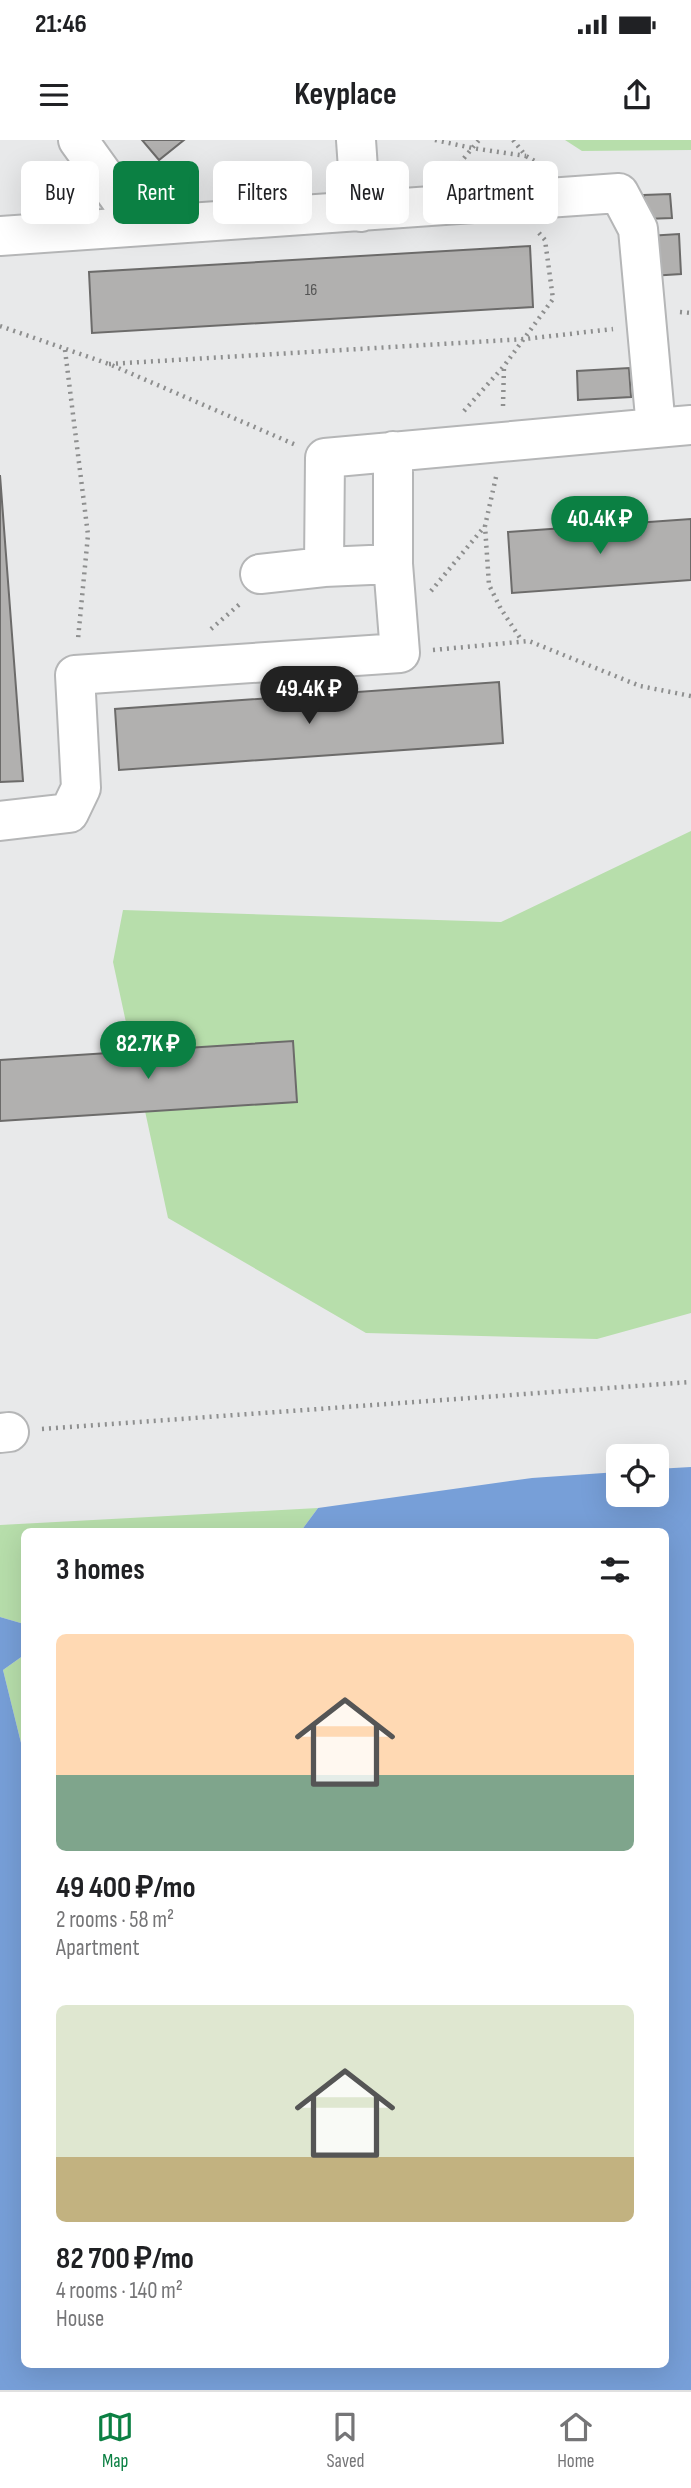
<!DOCTYPE html>
<html lang="en">
<head>
<meta charset="utf-8">
<style>
  :root { --surface:#fff; --page:#f2f2f2; --text:#202124; --muted:#757577; --line:#e0e0e0; --accent:#0b8043 }
  body { margin:0; font-family:"Sofia Sans Condensed",sans-serif; background:var(--page); color:var(--text); height:100vh; display:flex; flex-direction:column; font-size:26px; white-space:nowrap }
  * { box-sizing:border-box; margin:0 }
  p { font-size:23px; color:var(--muted) }
  .icon { flex:none; width:38px; height:38px; fill:none; stroke:currentColor; stroke-width:2; stroke-linecap:round; stroke-linejoin:round }
  .map { position:relative; flex:1; overflow:hidden }
  .side { position:absolute; left:21px; top:1388px; width:648px; height:840px; display:flex; flex-direction:column; background:var(--surface); border-radius:10px; box-shadow:0 7px 28px #0002 }
  .side>* { flex:none }
  .top-card { position:absolute; left:21px; top:21px; width:649px; height:63px; display:flex; gap:14px }
  .controls { position:absolute; left:606px; top:1304px; display:grid; gap:14px }
  .controls a { display:grid; place-items:center; width:63px; height:63px; border-radius:10px; background:var(--surface); box-shadow:0 7px 28px #0002; font-size:35px }
  .price { position:absolute; translate:-50% -60px; padding:0 16px; border-radius:24px; background:var(--accent); color:#fff; font-size:23px; line-height:46px; filter:drop-shadow(0 2px 4px #0008) }
  .price::after { content:''; position:absolute; left:50%; top:42px; width:21px; height:16px; margin-left:-10px; background:inherit; clip-path:polygon(0 0,100% 0,50% 100%) }
  .price.selected { background:#222; color:#fff }
  ul { padding:0; list-style:none }
  li { display:grid; align-content:center; gap:14px; height:371px; padding:0 35px }
  li span { display:grid; place-items:center; height:217px; border-radius:10px; color:#555 }
  li>.icon { margin-inline-start:auto }
  span .icon { width:126px; height:126px; fill:#fffc; stroke-width:1 }
  li b { font-size:30px }
  h2 { display:flex; justify-content:space-between; align-items:center; height:84px; padding:0 35px; font-size:30px }
  .chip { padding:0 24px; border-radius:10px; background:var(--surface); box-shadow:0 7px 28px #0002; font-size:24px; line-height:63px }
  .chip.selected { background:var(--accent); color:#fff }
  .status { display:flex; justify-content:space-between; align-items:center; height:49px; padding:0 35px; background:var(--surface); direction:ltr }
  .status svg { height:19px; fill:currentColor }
  header { display:flex; justify-content:space-between; align-items:center; height:91px; padding:0 35px; background:var(--surface); font-size:32px; font-weight:700 }
  .tabs { display:flex; justify-content:space-around; align-items:center; height:98px; border-top:2px solid var(--line); background:var(--surface); font-size:19px; color:var(--muted) }
  .tabs a { display:grid; justify-items:center; gap:4px }
  .tabs .selected { color:var(--accent) }
  .map>svg:first-child { display:block }
</style>
</head>
<body>
<div class="status"><b>21:46</b><svg viewBox="0 0 49 12"><path d="M0 12V9h3v3zM5 12V6h3v6zM10 12V3h3v9zM15 12V0h3v12zM26 1h20v11H26zM47 4h2v5h-2z"/></svg></div>
<header><svg class="icon" aria-label="menu" viewBox="0 0 24 24"><path d="M4 6h16M4 12h16M4 18h16"/></svg>Keyplace<svg class="icon" aria-label="share" viewBox="0 0 24 24"><path d="M12 15V3M7 8l5-5 5 5M5 13v7h14v-7"/></svg></header>
<div class="map">
<svg width="691" height="2250" viewBox="0 0 691 2250">
  <rect width="100%" height="100%" fill="#e8e9ea"/>
  <path fill="#b7deab" d="M 565,0 L 691,0 L 691,10 L 582,11 Z
    M 691,691 L 691,1173 L 597,1199 L 366,1193 L 168,1078 L 113,822 L 123,770 L 501,782 Z
    M 318,1368 L 301,1391 L 24,1391 L 24,1484 L 0,1477 L 0,1385 Z
    M 24,1515 L 24,1615 L 3,1530 Z"/>
  <path fill="#779fd8" d="M 691,1327 L 691,2250 L 0,2250 L 0,1477 L 24,1484 L 24,1515 L 3,1530 L 24,1615 L 24,2224 L 665,2224 L 665,1391 L 301,1391 L 318,1368 L 532,1338 L 618,1332 L 618,1354 L 656,1354 L 656,1329 Z"/>
  <path fill="#b1b0af" stroke="#6c6b6a" stroke-width="2" d="M 142,0 L 184,0 L 159,20 Z
    M 670,54 L 672,78 L 645,79 L 644,55 Z
    M 679,94 L 681,134 L 651,136 L 648,96 Z
    M 530,106 L 533,167 L 92,193 L 89,132 Z
    M 629,228 L 631,257 L 578,260 L 577,231 Z
    M 0,335 L 23,641 L 0,642 Z
    M 691,379 L 691,440 L 512,453 L 508,392 Z
    M 499,542 L 503,603 L 119,630 L 115,569 Z
    M 293,901 L 297,962 L 0,981 L 0,920 Z"/>
  <g fill="none" stroke-linecap="round" stroke-linejoin="round">
    <defs>
      <path id="minor" d="M 78,0 L 139,85
        M 356,0 L 361,72
        M 0,96 L 619,53 L 638,89 L 656,288 L 691,285
        M 324,427 L 325,318 L 656,288
        M 260,434 L 324,427 L 393,424
        M 0,681 L 69,673 L 81,648 L 75,535 L 400,513 L 393,424 L 393,311
        M 0,1293 L 9,1292"/>
    </defs>
    <use href="#minor" stroke="#b5b6b7" stroke-width="42"/>
    <path stroke="#8e8f8f" stroke-width="4.5" stroke-dasharray="2 5" stroke-linecap="butt" d="M 435,0 L 472,8 L 526,16
      M 513,0 L 526,16 L 538,23
      M 455,29 L 479,0
      M 680,172 L 691,173
      M 0,186 L 109,224 L 296,305
      M 65,210 L 88,395 L 78,499
      M 109,224 L 525,199 L 613,189
      M 503,266 L 504,226
      M 464,271 L 504,226 L 553,159 L 545,100 L 539,93
      M 496,337 L 485,386 L 489,445 L 501,469 L 522,501
      M 431,451 L 485,386
      M 211,489 L 241,463
      M 433,510 L 529,501 L 640,546 L 691,556
      M 42,1289 L 691,1242"/>
    <use href="#minor" stroke="#fff" stroke-width="38"/>
  </g>
  <g text-anchor="middle" dominant-baseline="central" stroke-width="5" stroke-linejoin="round" paint-order="stroke">
    <g font-size="16" fill="#535353">
      <text x="311" y="150">16</text>
    </g>
  </g>
</svg>
<div class="controls">
<a><svg class="icon" aria-label="locate" viewBox="0 0 24 24"><circle cx="12" cy="12" r="6"/><path d="M12 2v4M12 18v4M2 12h4M18 12h4"/></svg></a>
</div>
<b class="price" style="left:600px;top:416px">40.4K ₽</b>
<b class="price selected" style="left:309px;top:586px">49.4K ₽</b>
<b class="price" style="left:148px;top:941px">82.7K ₽</b>
<div class="top-card">
<a class="chip">Buy</a>
<a class="chip selected">Rent</a>
<a class="chip">Filters</a>
<a class="chip">New</a>
<a class="chip">Apartment</a>
</div>
<section class="side">
<h2>3 homes<svg class="icon" aria-label="filters" viewBox="0 0 24 24"><path d="M4 7h16M4 17h16"/><circle cx="9" cy="7" r="2"/><circle cx="15" cy="17" r="2"/></svg></h2>
<ul>
<li><span style="background:linear-gradient(#ffd9b3 65%,#7fa58c 0)"><svg class="icon" aria-label="home" viewBox="0 0 24 24"><path d="M3 11l9-7 9 7M6 9v11h12V9"/></svg></span><div><b>49 400 ₽/mo</b><p>2 rooms · 58 m²</p><p>Apartment</p></div></li>
<li><span style="background:linear-gradient(#dfe7d0 70%,#c2b280 0)"><svg class="icon" aria-label="home" viewBox="0 0 24 24"><path d="M3 11l9-7 9 7M6 9v11h12V9"/></svg></span><div><b>82 700 ₽/mo</b><p>4 rooms · 140 m²</p><p>House</p></div></li>
</ul>
</section>
</div>
<nav class="tabs">
<a class="selected"><svg class="icon" aria-label="map" viewBox="0 0 24 24"><path d="M3 6l6-2 6 2 6-2v14l-6 2-6-2-6 2zM9 4v14M15 6v14"/></svg>Map</a>
<a><svg class="icon" aria-label="saved" viewBox="0 0 24 24"><path d="M7 4h10v16l-5-4-5 4z"/></svg>Saved</a>
<a><svg class="icon" aria-label="home" viewBox="0 0 24 24"><path d="M3 11l9-7 9 7M6 9v11h12V9"/></svg>Home</a>
</nav>
</body>
</html>
